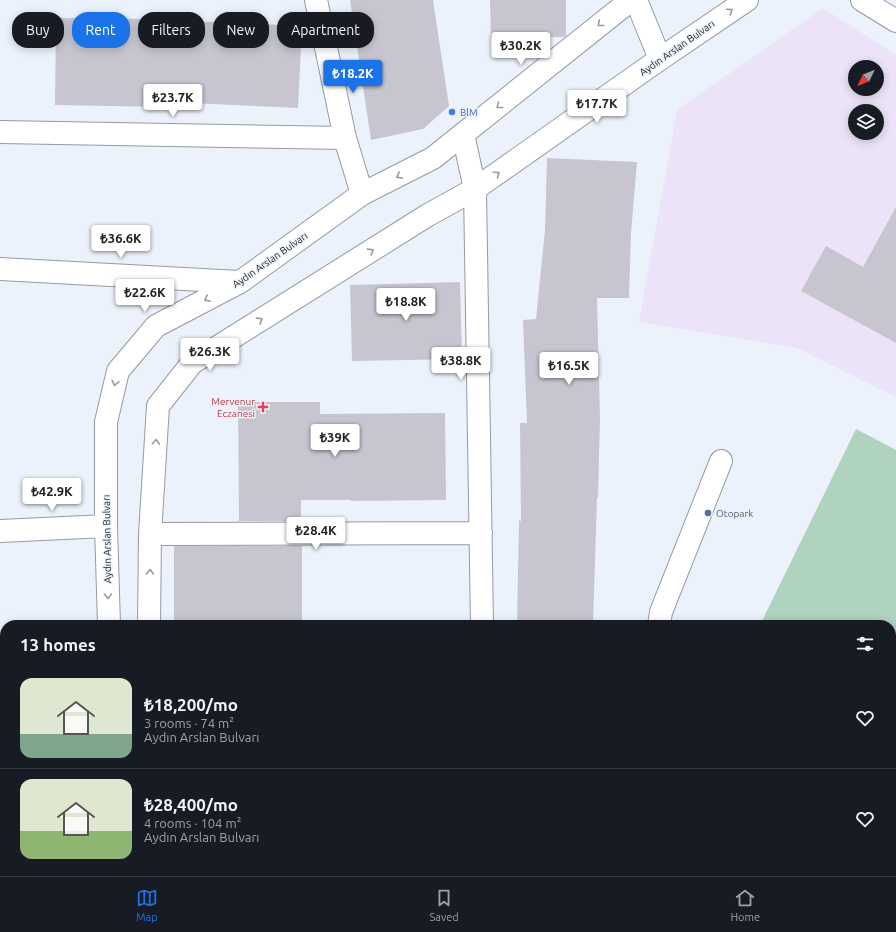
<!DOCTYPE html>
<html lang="en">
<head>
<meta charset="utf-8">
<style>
  :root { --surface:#171b24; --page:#20242c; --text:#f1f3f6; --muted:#9ea1a6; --line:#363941; --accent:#1a73e8 }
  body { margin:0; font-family:Ubuntu,sans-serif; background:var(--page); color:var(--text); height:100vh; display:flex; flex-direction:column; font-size:15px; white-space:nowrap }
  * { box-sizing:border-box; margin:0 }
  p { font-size:13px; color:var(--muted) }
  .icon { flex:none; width:22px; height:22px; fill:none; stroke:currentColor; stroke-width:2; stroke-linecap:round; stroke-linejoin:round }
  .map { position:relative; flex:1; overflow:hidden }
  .panel { position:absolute; left:0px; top:620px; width:896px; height:256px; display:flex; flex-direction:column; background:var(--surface); border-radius:16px 16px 0 0; box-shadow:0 2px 10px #0003 }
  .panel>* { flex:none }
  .guide { position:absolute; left:12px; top:12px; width:400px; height:36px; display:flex; gap:8px }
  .needle { width:26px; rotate:227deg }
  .buttons { position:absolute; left:848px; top:60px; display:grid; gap:8px }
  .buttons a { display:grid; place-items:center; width:36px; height:36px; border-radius:50%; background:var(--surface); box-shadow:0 2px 10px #0003; font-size:20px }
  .price { position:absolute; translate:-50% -34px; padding:0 9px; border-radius:4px; background:#fff; color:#222; font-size:13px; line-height:26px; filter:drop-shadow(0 1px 2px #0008) }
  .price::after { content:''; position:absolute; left:50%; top:24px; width:12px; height:9px; margin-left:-6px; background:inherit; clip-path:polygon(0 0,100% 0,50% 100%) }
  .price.current { background:var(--accent); color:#fff }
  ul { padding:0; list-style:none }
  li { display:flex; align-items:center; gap:12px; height:100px; padding:0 20px }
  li+li { border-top:1px solid var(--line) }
  li span { display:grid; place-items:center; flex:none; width:112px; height:80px; border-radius:12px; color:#555 }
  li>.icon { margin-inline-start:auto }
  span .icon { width:48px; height:48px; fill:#fffc; stroke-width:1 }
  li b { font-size:17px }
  h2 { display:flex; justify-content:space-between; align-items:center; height:48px; padding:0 20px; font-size:17px }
  .pill { padding:0 14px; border-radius:16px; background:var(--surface); box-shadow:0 2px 10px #0003; font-size:14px; line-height:36px }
  .pill.current { background:var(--accent); color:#fff }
  .dock { display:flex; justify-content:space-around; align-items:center; height:56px; border-top:1px solid var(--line); background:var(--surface); font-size:11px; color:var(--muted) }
  .dock a { display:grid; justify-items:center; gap:2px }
  .dock .current { color:var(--accent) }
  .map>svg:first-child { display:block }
</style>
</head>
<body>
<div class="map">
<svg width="896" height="876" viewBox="0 0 896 876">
  <rect width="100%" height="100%" fill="#ecf2fb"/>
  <path fill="#ece3f8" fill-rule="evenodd" d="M 823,8 L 896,55 L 896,397 L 797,348 L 639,322 L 677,110 ZM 855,67 L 877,67 L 877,89 L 855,89 ZM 855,111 L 877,111 L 877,133 L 855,133 Z"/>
  <path fill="#afd3be" d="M 856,429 L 896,450 L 896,674 L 891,684 L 891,625 L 760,625 Z"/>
  <path fill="#c7c6d0" d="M 350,0 L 433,0 L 449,106 L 423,129 L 371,140 Z
    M 490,0 L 566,0 L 566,36 L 565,37 L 491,38 Z
    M 56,18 L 169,19 L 169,20 L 302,26 L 298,108 L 168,102 L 168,107 L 55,105 Z
    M 547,158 L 637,162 L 631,233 L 629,298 L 597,298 L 600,418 L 598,498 L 597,498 L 593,625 L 517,625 L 519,520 L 521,521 L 520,423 L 527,423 L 523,320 L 536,319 L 545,230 Z
    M 896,207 L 896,343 L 801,291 L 826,246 L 863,267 Z
    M 460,282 L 462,359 L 352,361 L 350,285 Z
    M 238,402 L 320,402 L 320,414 L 445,413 L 446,500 L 351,501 L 351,500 L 301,500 L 301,521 L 239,521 Z
    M 174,546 L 302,546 L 302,625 L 174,625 Z"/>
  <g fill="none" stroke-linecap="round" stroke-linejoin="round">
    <defs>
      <path id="minor" d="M 316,0 L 345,138 L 362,194
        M 636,0 L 660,59
        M 862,0 L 896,21
        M 0,132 L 345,138
        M 463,134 L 475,189 L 482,625
        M 0,269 L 239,282
        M 0,531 L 106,526
        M 150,534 L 481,533
        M 109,625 L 106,526 L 106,422 L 118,371 L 156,326 L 240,282 L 362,194 L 433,158 L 631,0
        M 149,625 L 150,534 L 158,406 L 192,363 L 428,215 L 475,189 L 660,59 L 747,0
        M 659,625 L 661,612 L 721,461
        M 0,824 L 5,824
        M 487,871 L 487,876
        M 642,871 L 642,876
        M 130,876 L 130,871"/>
    </defs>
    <use href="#minor" stroke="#959aa3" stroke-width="24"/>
    <use href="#minor" stroke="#fff" stroke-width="22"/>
  </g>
  <defs><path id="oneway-chevron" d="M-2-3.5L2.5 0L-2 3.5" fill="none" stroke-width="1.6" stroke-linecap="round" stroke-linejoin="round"/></defs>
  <g stroke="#999a9c">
    <use href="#oneway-chevron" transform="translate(730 11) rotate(-34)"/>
    <use href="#oneway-chevron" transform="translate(600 24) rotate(141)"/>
    <use href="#oneway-chevron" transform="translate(499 106) rotate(141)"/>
    <use href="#oneway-chevron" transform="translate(497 174) rotate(-35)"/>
    <use href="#oneway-chevron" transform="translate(399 176) rotate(153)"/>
    <use href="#oneway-chevron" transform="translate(371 251) rotate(-32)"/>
    <use href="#oneway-chevron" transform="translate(207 299) rotate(153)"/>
    <use href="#oneway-chevron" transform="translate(260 320) rotate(-32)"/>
    <use href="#oneway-chevron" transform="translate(115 383) rotate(103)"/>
    <use href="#oneway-chevron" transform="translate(156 442) rotate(-87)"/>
    <use href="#oneway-chevron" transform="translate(150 572) rotate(-89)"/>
    <use href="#oneway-chevron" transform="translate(108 596) rotate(88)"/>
  </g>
  <circle fill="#3f7fe0" stroke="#ecf2fb" stroke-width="1.5" cx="452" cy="112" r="4"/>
  <path fill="#e0444e" stroke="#ecf2fb" stroke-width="1.5" d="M261 401h4v4h4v4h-4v4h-4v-4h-4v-4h4z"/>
  <circle fill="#5c6f8a" stroke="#ecf2fb" stroke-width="1.5" cx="708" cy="513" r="4"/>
  <g text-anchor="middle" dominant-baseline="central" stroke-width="3" stroke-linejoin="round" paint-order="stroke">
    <g font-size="10" fill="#1d1f23" stroke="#ecf2fb">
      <text transform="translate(677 48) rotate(-35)">Aydın Arslan Bulvarı</text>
      <text transform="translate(270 260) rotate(-35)">Aydın Arslan Bulvarı</text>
      <text transform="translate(107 539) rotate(-91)">Aydın Arslan Bulvarı</text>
    </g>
    <g font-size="10" fill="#366cbe" stroke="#ecf2fb" text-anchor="start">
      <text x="460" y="112">BİM</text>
    </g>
    <g font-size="10" fill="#be3a42" stroke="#ecf2fb" text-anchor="end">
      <text x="255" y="401">Mervenur<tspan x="255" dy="12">Eczanesi</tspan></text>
    </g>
    <g font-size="10" fill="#4e5e75" stroke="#ecf2fb" text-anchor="start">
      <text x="716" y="513">Otopark</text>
    </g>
  </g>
</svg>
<div class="buttons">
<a><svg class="needle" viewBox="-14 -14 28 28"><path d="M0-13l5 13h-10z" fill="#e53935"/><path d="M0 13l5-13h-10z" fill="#9ea1a6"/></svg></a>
<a><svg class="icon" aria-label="layers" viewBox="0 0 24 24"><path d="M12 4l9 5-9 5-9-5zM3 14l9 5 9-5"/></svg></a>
</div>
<b class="price" style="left:521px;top:66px">₺30.2K</b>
<b class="price current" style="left:353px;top:94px">₺18.2K</b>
<b class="price" style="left:173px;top:118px">₺23.7K</b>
<b class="price" style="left:597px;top:124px">₺17.7K</b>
<b class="price" style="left:121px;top:259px">₺36.6K</b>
<b class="price" style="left:145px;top:313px">₺22.6K</b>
<b class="price" style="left:406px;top:322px">₺18.8K</b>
<b class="price" style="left:210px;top:372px">₺26.3K</b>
<b class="price" style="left:461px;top:381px">₺38.8K</b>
<b class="price" style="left:569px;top:386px">₺16.5K</b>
<b class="price" style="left:335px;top:458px">₺39K</b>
<b class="price" style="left:52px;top:512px">₺42.9K</b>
<b class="price" style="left:316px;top:551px">₺28.4K</b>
<div class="guide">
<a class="pill">Buy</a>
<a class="pill current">Rent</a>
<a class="pill">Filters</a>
<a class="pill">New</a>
<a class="pill">Apartment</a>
</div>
<section class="panel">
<h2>13 homes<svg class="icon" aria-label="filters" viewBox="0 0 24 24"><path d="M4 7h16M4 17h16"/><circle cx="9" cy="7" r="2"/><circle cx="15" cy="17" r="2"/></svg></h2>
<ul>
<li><span style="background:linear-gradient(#dfe7d0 70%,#7fa58c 0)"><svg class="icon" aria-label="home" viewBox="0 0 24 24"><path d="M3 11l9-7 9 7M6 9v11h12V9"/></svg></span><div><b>₺18,200/mo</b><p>3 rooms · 74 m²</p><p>Aydın Arslan Bulvarı</p></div><svg class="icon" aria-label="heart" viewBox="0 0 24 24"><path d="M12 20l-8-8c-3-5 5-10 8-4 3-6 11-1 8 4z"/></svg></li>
<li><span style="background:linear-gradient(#dfe7d0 65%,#8fb573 0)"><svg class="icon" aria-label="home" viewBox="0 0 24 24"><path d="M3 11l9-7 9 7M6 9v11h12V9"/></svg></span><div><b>₺28,400/mo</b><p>4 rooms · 104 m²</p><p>Aydın Arslan Bulvarı</p></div><svg class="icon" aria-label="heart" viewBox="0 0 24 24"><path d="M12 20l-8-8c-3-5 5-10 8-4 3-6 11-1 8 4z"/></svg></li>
</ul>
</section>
</div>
<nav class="dock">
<a class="current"><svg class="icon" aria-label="map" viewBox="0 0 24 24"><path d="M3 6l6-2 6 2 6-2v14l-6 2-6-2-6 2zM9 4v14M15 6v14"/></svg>Map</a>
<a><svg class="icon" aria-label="saved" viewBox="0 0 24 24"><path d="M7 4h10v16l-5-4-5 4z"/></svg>Saved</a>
<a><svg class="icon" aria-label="home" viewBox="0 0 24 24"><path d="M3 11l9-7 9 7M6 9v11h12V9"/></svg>Home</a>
</nav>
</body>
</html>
